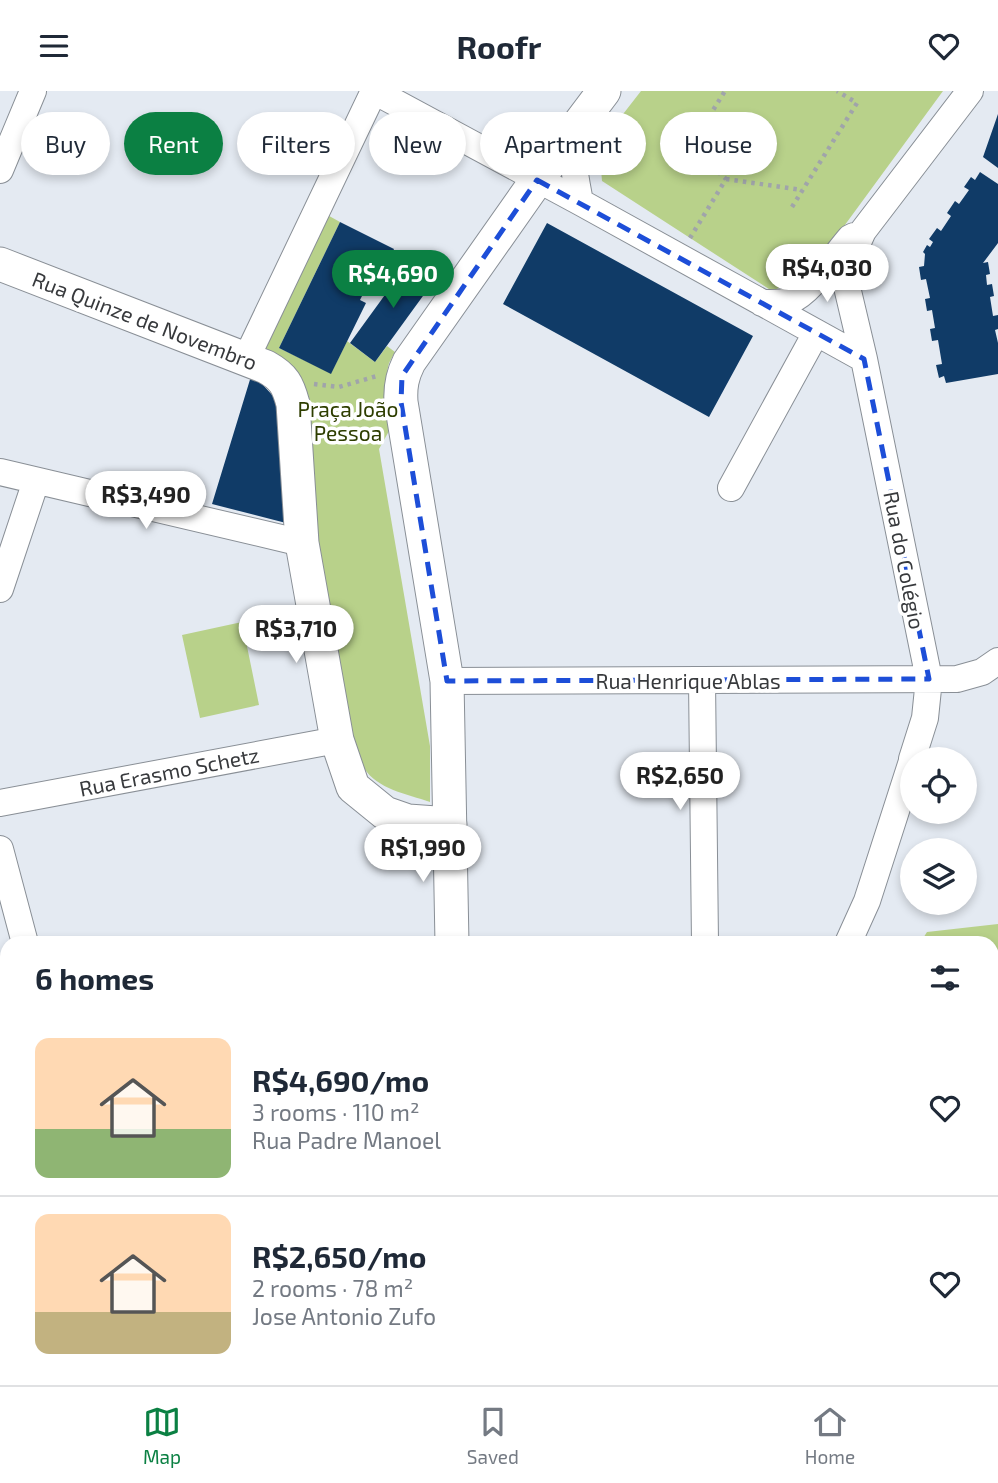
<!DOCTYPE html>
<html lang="en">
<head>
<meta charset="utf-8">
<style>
  :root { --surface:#fff; --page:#f6f6f7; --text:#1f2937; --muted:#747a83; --line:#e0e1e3; --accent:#0b8043 }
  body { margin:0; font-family:"Exo 2",sans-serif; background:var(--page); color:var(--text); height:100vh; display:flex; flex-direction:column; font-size:26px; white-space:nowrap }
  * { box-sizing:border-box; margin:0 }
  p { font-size:23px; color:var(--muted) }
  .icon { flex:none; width:38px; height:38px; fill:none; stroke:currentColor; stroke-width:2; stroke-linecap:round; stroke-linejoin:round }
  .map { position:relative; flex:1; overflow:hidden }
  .drawer { position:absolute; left:0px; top:845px; width:999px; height:450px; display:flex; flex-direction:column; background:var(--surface); border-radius:21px 21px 0 0; box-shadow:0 4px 10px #0003 }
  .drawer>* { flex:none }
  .hud { position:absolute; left:21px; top:21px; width:957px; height:63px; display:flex; gap:14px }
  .controls { position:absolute; left:900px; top:656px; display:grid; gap:14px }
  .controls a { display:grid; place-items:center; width:77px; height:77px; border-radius:50%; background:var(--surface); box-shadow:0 4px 10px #0003; font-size:35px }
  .price { position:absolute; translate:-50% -60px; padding:0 16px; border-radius:24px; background:#fff; color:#222; font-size:23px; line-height:46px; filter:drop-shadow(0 2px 4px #0008) }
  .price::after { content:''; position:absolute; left:50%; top:42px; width:21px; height:16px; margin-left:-10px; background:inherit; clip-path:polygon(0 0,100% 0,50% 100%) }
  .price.current { background:var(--accent); color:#fff }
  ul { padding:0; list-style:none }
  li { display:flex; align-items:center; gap:21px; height:175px; padding:0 35px }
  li+li { border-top:2px solid var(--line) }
  li span { display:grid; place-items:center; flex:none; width:196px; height:140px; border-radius:14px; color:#555 }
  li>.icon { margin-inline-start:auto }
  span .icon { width:84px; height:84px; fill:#fffc; stroke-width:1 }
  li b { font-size:30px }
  h2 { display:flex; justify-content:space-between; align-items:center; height:84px; padding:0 35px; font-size:30px }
  .tag { padding:0 24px; border-radius:32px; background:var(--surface); box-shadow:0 4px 10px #0003; font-size:24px; line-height:63px }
  .tag.current { background:var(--accent); color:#fff }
  header { display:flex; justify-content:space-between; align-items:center; height:91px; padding:0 35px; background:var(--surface); font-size:32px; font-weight:700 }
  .tabs { display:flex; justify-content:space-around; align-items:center; height:98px; border-top:2px solid var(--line); background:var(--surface); font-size:19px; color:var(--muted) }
  .tabs a { display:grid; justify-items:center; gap:4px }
  .tabs .current { color:var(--accent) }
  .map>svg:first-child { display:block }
</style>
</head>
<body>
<header><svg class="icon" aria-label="menu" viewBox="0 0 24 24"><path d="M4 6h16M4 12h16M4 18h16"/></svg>Roofr<svg class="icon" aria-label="heart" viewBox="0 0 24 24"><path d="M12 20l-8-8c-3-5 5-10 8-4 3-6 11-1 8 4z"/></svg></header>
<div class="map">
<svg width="998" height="1294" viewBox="0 0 998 1294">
  <rect width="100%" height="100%" fill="#e4eaf2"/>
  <path fill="#b8d18a" d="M 641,0 L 943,0 L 809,183 L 772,200 L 602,90 L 599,54 Z
    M 322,121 L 340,131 L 279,257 L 331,282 L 347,250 L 375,271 L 387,255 L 395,261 L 389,272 L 387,281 L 389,340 L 379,358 L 430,655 L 430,711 C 407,703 377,698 364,677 C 361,672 359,666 356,661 L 318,454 L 306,317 L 257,262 Z
    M 242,531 L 259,614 L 200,627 L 182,544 Z
    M 998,833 L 998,1294 L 859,1294 L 849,1288 L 992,1288 L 992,852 L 920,852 L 927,841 Z"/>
  <path fill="#103b67" d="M 998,23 L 998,77 L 983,66 Z
    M 980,81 L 998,93 L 998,152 L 983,172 L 988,171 L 990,183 L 986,184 L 987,194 L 992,193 L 994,205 L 990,206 L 993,225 L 998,224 L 998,238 L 995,239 L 998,252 L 998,283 L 946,292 L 944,285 L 939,287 L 936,274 L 942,273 L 938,249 L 932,250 L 930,238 L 935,237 L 932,219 L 927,220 L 925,208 L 930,207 L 926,188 L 921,189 L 919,176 L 924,175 L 925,163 L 923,161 L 927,154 L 930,156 L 933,151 L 929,148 L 937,137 L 941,140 L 951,125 L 947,122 L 955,110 L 959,113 L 969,99 L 964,96 L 971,86 L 975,89 Z
    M 340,131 L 394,158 L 387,175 L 379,171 L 360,209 L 366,212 L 331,283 L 279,257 Z
    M 547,132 L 753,245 L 709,326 L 503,213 Z
    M 411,168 L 436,187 L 375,271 L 350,252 Z
    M 252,282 L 286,319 L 286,432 L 212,413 Z"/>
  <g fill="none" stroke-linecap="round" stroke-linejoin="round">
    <defs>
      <path id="minor" d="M 374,0 L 580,111 L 864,268
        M 576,36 C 570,64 575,84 580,111
        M 0,79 L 33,0
        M 762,212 C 772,212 782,213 791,209 C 809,203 836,163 850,147 L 854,145
        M 246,268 L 374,0
        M 0,381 L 302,452
        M 731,397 L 816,242
        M 0,498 L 36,390
        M 702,589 L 705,852
        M 447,590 L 957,588 L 982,581 L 998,570
        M 912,668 L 925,627 L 929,588 L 864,268 L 847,196 L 847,184 L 850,169 L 863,140 L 970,0
        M 0,712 L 337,649
        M 0,758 L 25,852
        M 848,852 L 867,810 L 912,670
        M 0,921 L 7,919
        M 0,1170 L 7,1170
        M 135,1288 L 137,1294
        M 741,1288 L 743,1294"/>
      <path id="major" d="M 0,173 L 266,276 C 284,286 288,294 293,313 L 302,452 L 337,649 L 353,696 L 385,722 L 408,730 L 450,733
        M 452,852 L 447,590 L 401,311 C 400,296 402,285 409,271 L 537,89 L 604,0
        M 459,1288 L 459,1294"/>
    </defs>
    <use href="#minor" stroke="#898f96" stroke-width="28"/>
    <use href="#major" stroke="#898f96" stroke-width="35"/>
    <path stroke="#a0a4aa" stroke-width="4.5" stroke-dasharray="3.5 5" stroke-linecap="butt" d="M 726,88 L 802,99
      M 792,116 L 857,12 L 837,0
      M 690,147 L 726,88 L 690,56 L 725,0
      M 314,293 L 339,296 L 377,285"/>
    <use href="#minor" stroke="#fff" stroke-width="26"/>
    <use href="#major" stroke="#fff" stroke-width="33"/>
  </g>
  <path fill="none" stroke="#1d4ed8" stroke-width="5" stroke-dasharray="14 9" stroke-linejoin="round" d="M 537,89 L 864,268 L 929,588 L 447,590 L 401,311 L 402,285 Z"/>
  <g text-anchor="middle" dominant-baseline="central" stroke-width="7" stroke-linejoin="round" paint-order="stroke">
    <g font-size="21" fill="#37393c" stroke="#fff">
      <text transform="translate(145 229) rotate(21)">Rua Quinze de Novembro</text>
      <text transform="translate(905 469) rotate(79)">Rua do Colégio</text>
      <text x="688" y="589">Rua Henrique Ablas</text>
      <text transform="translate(169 680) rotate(-11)">Rua Erasmo Schetz</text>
    </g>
    <g font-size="21" fill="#2e3e00" stroke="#fff">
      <text x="348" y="317">Praça João<tspan x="348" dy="24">Pessoa</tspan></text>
    </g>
  </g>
</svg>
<div class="controls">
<a><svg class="icon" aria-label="locate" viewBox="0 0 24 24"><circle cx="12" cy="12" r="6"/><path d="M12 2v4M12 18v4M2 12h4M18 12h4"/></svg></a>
<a><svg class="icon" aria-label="layers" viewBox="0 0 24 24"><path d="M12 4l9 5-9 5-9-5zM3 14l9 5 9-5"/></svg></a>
</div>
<b class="price" style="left:827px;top:213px">R$4,030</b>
<b class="price current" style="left:393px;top:219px">R$4,690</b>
<b class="price" style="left:146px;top:440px">R$3,490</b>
<b class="price" style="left:296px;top:574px">R$3,710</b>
<b class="price" style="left:680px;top:721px">R$2,650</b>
<b class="price" style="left:423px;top:793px">R$1,990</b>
<div class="hud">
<a class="tag">Buy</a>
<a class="tag current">Rent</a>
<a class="tag">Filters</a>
<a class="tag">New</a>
<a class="tag">Apartment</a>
<a class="tag">House</a>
</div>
<section class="drawer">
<h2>6 homes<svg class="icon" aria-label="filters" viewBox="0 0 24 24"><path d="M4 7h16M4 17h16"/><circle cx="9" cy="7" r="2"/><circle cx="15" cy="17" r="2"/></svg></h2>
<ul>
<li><span style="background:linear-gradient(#ffd9b3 65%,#8fb573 0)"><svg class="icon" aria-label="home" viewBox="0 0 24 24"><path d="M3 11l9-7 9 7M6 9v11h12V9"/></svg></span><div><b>R$4,690/mo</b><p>3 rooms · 110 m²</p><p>Rua Padre Manoel</p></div><svg class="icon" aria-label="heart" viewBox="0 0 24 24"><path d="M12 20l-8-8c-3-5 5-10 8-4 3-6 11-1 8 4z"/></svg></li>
<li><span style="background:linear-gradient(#ffd9b3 70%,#c2b280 0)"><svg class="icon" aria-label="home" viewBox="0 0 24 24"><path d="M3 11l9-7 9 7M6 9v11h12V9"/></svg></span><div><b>R$2,650/mo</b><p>2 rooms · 78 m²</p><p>Jose Antonio Zufo</p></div><svg class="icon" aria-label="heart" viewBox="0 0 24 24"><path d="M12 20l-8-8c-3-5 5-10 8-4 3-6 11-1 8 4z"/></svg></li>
</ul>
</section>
</div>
<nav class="tabs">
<a class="current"><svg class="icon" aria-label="map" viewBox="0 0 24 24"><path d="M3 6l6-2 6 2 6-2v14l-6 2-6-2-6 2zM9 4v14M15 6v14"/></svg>Map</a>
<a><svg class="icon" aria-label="saved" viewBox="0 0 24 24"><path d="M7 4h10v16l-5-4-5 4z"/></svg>Saved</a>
<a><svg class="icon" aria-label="home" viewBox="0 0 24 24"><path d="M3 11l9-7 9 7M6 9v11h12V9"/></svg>Home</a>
</nav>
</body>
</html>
